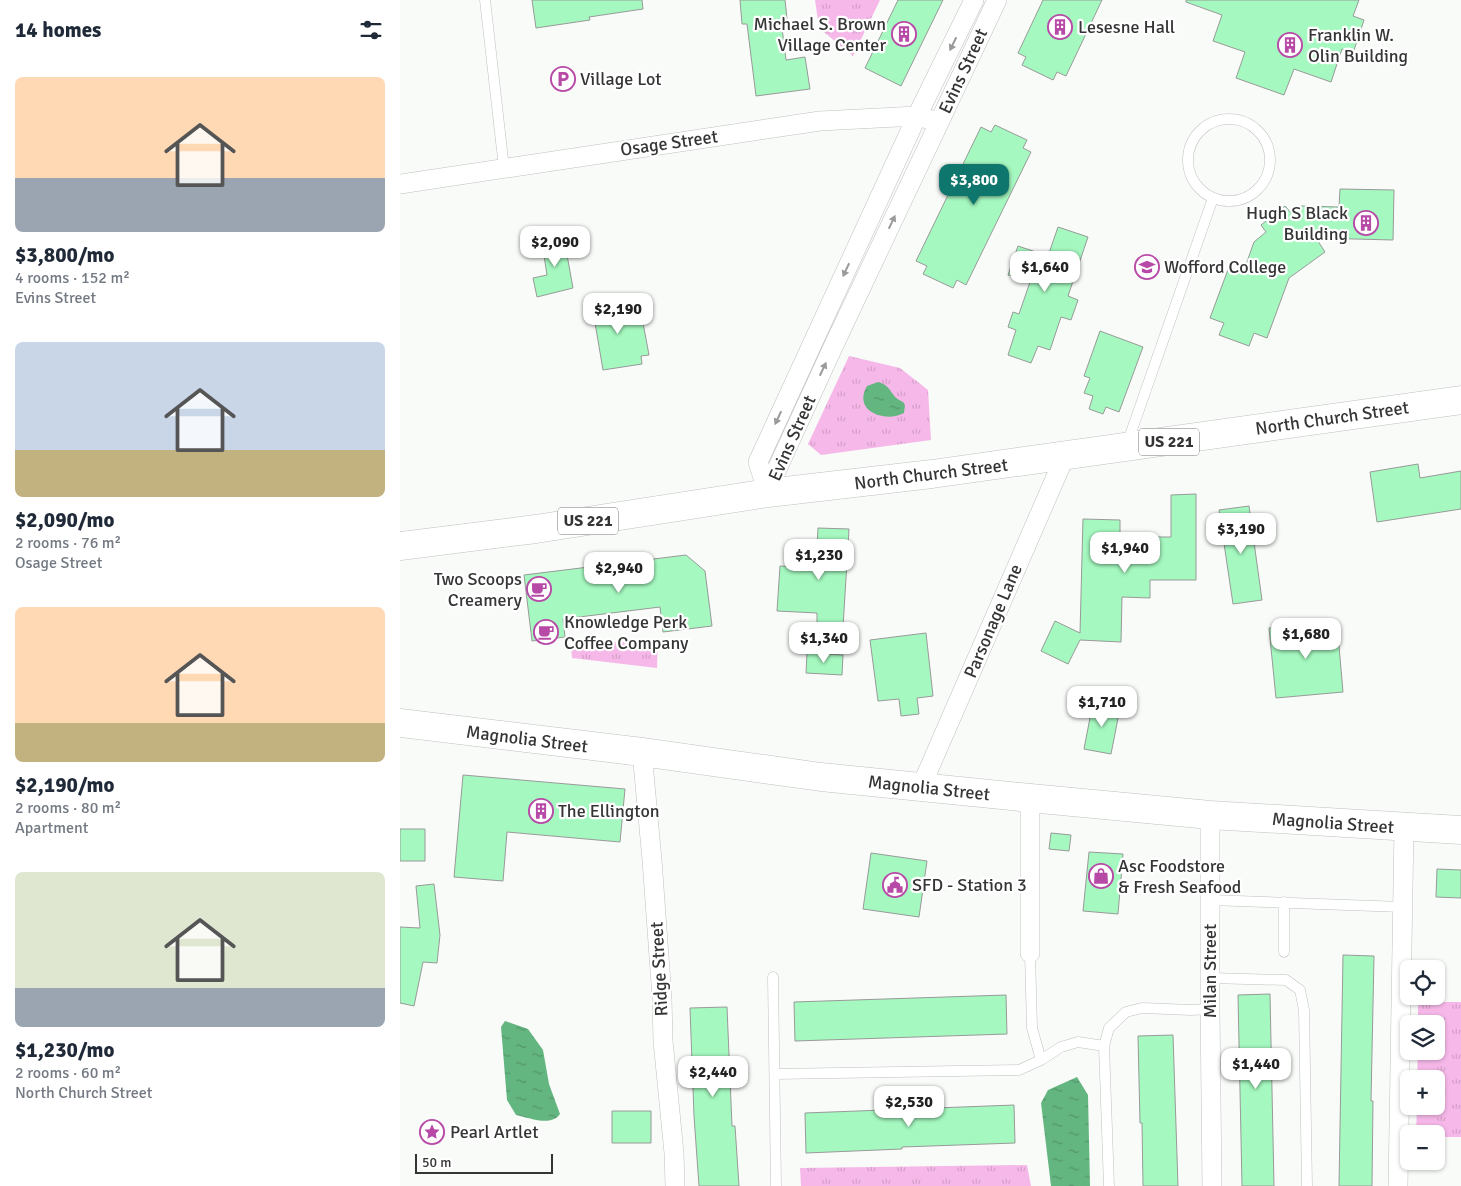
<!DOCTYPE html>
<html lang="en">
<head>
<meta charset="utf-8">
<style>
  :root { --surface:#fff; --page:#f2f2f3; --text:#1f2937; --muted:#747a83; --accent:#0f766e }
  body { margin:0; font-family:Signika,sans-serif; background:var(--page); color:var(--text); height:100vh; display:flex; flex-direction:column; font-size:19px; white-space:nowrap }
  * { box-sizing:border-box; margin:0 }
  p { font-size:16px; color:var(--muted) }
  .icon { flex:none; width:28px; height:28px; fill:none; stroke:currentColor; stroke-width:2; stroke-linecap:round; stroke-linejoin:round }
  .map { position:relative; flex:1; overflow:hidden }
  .drawer { display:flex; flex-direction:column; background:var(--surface); width:400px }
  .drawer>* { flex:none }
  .tools { position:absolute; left:1000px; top:960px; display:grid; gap:10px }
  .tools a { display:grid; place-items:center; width:45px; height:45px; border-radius:8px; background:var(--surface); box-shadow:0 1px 4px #0004; font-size:25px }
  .scale { position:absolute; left:15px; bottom:12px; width:138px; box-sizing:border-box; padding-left:5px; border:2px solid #343534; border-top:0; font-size:14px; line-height:18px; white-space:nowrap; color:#343534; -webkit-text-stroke:4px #fff; paint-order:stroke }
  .price { position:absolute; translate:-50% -42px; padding:0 11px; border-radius:10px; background:#fff; color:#222; font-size:16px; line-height:32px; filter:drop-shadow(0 1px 2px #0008) }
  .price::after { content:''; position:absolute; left:50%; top:30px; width:15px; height:11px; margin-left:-8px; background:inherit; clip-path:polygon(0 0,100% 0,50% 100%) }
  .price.current { background:var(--accent); color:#fff }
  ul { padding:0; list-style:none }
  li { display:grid; align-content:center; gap:10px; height:265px; padding:0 15px }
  li span { display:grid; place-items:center; height:155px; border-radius:8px; color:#555 }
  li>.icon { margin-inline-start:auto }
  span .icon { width:90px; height:90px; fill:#fffc; stroke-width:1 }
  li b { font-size:21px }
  h2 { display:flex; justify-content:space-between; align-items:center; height:60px; padding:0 15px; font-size:21px }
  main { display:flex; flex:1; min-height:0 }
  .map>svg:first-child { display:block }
</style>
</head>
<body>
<main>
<section class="drawer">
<h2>14 homes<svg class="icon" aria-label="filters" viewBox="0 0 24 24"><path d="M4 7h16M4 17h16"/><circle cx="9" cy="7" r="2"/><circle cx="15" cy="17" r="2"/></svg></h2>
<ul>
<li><span style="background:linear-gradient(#ffd9b3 65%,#9aa5b1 0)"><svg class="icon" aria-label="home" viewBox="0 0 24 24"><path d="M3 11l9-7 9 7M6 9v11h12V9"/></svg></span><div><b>$3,800/mo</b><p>4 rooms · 152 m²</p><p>Evins Street</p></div></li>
<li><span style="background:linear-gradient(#c9d6e8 70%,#c2b280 0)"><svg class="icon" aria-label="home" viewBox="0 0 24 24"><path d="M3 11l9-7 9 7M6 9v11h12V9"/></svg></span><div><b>$2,090/mo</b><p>2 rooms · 76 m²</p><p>Osage Street</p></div></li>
<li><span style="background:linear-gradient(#ffd9b3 75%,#c2b280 0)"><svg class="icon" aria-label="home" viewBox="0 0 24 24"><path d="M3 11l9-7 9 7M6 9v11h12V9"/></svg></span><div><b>$2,190/mo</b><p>2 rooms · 80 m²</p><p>Apartment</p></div></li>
<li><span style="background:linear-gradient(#dfe7d0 75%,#9aa5b1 0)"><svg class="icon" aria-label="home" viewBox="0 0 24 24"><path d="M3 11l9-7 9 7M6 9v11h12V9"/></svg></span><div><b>$1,230/mo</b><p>2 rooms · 60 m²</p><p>North Church Street</p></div></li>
</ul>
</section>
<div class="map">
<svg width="1061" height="1186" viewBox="0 0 1061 1186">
  <defs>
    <pattern id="grass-tufts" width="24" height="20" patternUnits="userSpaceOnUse" patternTransform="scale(1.25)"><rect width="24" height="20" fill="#f6b8e9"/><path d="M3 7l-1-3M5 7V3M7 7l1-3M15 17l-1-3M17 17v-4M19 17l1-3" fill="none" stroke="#d49fc8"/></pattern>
    <pattern id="water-ripples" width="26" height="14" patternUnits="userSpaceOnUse" patternTransform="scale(1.25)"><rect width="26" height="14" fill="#64b680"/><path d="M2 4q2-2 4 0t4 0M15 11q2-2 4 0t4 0" fill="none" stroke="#53956a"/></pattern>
  </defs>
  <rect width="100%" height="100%" fill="#f9fbf9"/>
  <path fill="url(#grass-tufts)" d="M 415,0 L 480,0 L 453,56 L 419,28 Z
    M 449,356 L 500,368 L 528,390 L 531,440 L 421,455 L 408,444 Z
    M 258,639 L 257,668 L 172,658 L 171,646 Z
    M 1018,1002 L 1061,1002 L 1061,1137 L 1036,1137 L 1036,1134 L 1016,1134 L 1017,1106 L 1036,1106 L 1036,1079 L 1017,1079 L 1018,1051 L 1036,1051 L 1036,1024 L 1018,1024 Z
    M 627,1165 L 631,1186 L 401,1186 L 400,1168 Z"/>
  <path fill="url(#water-ripples)" d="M 478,382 C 493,386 489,396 503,402 L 505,405 L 504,413 C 486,423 452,412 467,386 Z
    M 105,1021 L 128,1029 L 143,1050 L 149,1084 L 160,1114 C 151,1127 130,1118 116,1115 L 107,1100 L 101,1027 Z
    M 677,1077 L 688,1095 L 690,1186 L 651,1186 L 641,1103 L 648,1090 Z"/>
  <path fill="#a5f9c0" stroke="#989a98" d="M 132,0 L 242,0 L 243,9 L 189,17 L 190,20 L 136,28 Z
    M 340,0 L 385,0 L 387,19 L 381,20 L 386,60 L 405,57 L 410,89 L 356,96 L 347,24 L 342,24 Z
    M 498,0 L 543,0 L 501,86 L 465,68 Z
    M 643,0 L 702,0 L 666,76 L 657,72 L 653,80 L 622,65 L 626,57 L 618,53 Z
    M 786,0 L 959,0 L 953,16 L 964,20 L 953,53 L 942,49 L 931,82 L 894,69 L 884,95 L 836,78 L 845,52 L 813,41 L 822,15 L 786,2 Z
    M 595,125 L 627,140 L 623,148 L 631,152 L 566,285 L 557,280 L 553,288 L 523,274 L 527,266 L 516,261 L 581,127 L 591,132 Z
    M 940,189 L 994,190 L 993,240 L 916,238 L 925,252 L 889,278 L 867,338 L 854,333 L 849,346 L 819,335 L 824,323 L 810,318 L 829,267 L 843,273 L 854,242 L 866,232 L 861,225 L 885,206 L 892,214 L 901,206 L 939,207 Z
    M 658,227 L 688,237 L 668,296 L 678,300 L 671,320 L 661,317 L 650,350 L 638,346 L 631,363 L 608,355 L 616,330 L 608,327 L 613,312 L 619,314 L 630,282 L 608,275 L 618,246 L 648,256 Z
    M 171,238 L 173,254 L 167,255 L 173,288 L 137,297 L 133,278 L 147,275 L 142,243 Z
    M 207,298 L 210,313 L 240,307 L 249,355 L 241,356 L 242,364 L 203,370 L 194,317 L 188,318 L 185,302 Z
    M 700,331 L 743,347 L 719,412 L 706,407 L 703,414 L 689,409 L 693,396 L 684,393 L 690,378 L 684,376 Z
    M 1018,464 L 1020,478 L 1061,471 L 1061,509 L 977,522 L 970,472 Z
    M 796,494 L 796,580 L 750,580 L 750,598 L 722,597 L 721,642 L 680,640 L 668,664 L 641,651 L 655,621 L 680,633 L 683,519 L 720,520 L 720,537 L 771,537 L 771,495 Z
    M 849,506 L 862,600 L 833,604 L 819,510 Z
    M 418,528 L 449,529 L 443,627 L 417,625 L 417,613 L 377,611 L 380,566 L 416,568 Z
    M 286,555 L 305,571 L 312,626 L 263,632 L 260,607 L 163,619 L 165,637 L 132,641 L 124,575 Z
    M 922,623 L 922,625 L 937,623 L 943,692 L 876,698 L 869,628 Z
    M 526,633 L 533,696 L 517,698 L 519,714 L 501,716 L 499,699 L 478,701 L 470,640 Z
    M 407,653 L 443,655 L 442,675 L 406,673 Z
    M 693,702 L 720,708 L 711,754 L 684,749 Z
    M 63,775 L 225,789 L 220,842 L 107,832 L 103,881 L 54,877 Z
    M 0,829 L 25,829 L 25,861 L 0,861 Z
    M 651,833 L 671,835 L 669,851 L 649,849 Z
    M 689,852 L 723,854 L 718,914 L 683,911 Z
    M 471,853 L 527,861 L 519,917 L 463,909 Z
    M 1037,869 L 1061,870 L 1061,898 L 1036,897 Z
    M 34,884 L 40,935 L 37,963 L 23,962 L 14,1006 L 0,1003 L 0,927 L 20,928 L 16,886 Z
    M 943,955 L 974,956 L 971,1101 L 973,1101 L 972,1186 L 939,1186 Z
    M 870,994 L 874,1186 L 842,1186 L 838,995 Z
    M 606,995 L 607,1034 L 395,1041 L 394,1002 Z
    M 327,1007 L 332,1126 L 335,1126 L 339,1186 L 299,1186 L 294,1116 L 290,1008 Z
    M 773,1035 L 778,1186 L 743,1186 L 742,1123 L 740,1123 L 738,1036 Z
    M 614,1105 L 615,1143 L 502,1147 L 502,1149 L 406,1153 L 405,1113 Z
    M 212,1111 L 251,1111 L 251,1143 L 212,1143 Z"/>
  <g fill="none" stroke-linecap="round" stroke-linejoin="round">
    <defs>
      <path id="lane" d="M 85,0 L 104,168
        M788 160a41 41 0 1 1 82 0a41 41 0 1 1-82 0Z
        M 727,444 L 813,198
        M 810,900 L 1003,907
        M 884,952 L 884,902
        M 630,953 L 632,1028 L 641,1060
        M 373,977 L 376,1186
        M 810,978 L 886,980 L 900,990 L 904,1010 L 907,1186
        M 375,1074 L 619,1070 L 641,1060 L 661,1047 L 678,1042 L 704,1046
        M 709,1186 L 704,1046 L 709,1028 L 726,1012 L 742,1008 L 791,1010 L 810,1009"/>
      <path id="street" d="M 0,184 L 420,121 L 517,116 L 539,122
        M 368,493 L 373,478 L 433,347 L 597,0
        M 368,493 L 358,462 L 517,116 L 574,0
        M 242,752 L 252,860 L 262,998 L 263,1041 L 274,1153 L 275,1186
        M 521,787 L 665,456
        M 810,815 L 810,1009 L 812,1186
        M 630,953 L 630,798
        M 998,1186 L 1004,827"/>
      <path id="secondary" d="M 0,723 L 242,752 L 421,777 L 630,798 L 810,815 L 1061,830"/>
      <path id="primary" d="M 0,546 L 136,529 L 368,493 L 532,474 L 1061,400"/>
    </defs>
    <use href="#lane" stroke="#bec1bf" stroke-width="11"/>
    <use href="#street" stroke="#bec1bf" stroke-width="20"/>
    <use href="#secondary" stroke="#bec1bf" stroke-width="29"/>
    <use href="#primary" stroke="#bec1bf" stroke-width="29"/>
    <use href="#lane" stroke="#fff" stroke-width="10"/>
    <use href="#street" stroke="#fff" stroke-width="19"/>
    <use href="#secondary" stroke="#fff" stroke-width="28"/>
    <use href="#primary" stroke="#fff" stroke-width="28"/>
  </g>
  <defs><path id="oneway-solid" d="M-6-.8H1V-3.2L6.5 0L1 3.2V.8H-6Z" transform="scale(1.25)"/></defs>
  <g fill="#9a9a9a">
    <use href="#oneway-solid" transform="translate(553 44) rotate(116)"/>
    <use href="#oneway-solid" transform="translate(492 222) rotate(-65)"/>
    <use href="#oneway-solid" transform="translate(446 270) rotate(115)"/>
    <use href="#oneway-solid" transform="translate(423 369) rotate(-65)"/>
    <use href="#oneway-solid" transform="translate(378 418) rotate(115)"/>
  </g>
  <defs>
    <symbol id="building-ring" viewBox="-11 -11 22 22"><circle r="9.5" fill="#fff" stroke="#b84aa7" stroke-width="1.5"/><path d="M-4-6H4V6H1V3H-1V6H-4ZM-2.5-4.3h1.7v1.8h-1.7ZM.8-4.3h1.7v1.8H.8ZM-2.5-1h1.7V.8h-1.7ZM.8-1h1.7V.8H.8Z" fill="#b84aa7"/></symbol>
    <symbol id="parking-ring" viewBox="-11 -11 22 22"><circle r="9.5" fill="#fff" stroke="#b84aa7" stroke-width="1.5"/><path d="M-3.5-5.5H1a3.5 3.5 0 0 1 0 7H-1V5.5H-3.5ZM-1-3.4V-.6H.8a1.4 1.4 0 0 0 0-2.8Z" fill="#b84aa7"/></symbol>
    <symbol id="university-ring" viewBox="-11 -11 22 22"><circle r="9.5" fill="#fff" stroke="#b84aa7" stroke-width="1.5"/><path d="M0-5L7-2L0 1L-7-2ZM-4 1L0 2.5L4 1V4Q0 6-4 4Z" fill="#b84aa7"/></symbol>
    <symbol id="cafe-ring" viewBox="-11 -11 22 22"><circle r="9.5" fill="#fff" stroke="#b84aa7" stroke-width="1.5"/><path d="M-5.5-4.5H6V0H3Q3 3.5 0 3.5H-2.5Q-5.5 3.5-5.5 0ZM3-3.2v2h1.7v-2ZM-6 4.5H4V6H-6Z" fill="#b84aa7"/></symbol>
    <symbol id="shop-ring" viewBox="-11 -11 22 22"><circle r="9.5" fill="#fff" stroke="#b84aa7" stroke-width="1.5"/><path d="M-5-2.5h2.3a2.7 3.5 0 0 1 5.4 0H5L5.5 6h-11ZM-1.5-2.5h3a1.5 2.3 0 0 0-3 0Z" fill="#b84aa7"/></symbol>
    <symbol id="civic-ring" viewBox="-11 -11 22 22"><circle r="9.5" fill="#fff" stroke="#b84aa7" stroke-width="1.5"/><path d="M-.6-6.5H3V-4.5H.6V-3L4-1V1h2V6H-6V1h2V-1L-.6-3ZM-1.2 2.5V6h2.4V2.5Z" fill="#b84aa7"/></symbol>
    <symbol id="sight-ring" viewBox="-11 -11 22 22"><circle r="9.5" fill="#fff" stroke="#b84aa7" stroke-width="1.5"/><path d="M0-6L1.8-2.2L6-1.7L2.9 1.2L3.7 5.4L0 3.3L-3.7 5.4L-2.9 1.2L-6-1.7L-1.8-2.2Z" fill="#b84aa7"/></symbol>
  </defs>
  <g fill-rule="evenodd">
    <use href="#building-ring" x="646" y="13" width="28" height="28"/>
    <use href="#building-ring" x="490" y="20" width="28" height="28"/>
    <use href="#building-ring" x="876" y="31" width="28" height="28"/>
    <use href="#parking-ring" x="149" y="65" width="28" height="28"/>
    <use href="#building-ring" x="952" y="209" width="28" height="28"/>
    <use href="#university-ring" x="733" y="253" width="28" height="28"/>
    <use href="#cafe-ring" x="125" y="575" width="28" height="28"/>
    <use href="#cafe-ring" x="132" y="618" width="28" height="28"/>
    <use href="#building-ring" x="127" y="797" width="28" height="28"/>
    <use href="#shop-ring" x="687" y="862" width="28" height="28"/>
    <use href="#civic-ring" x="481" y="871" width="28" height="28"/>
    <use href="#sight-ring" x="18" y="1118" width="28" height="28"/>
  </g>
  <g text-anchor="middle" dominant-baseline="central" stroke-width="4.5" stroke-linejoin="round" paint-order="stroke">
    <g fill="#fff" stroke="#717271" stroke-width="1">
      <rect x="739" y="428.5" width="60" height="27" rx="4"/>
      <rect x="158" y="507.5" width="60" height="27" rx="4"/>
    </g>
    <g font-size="16" font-weight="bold" fill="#343534">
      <text x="769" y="442">US 221</text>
      <text x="188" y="521">US 221</text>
    </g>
    <g font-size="18" fill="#343534" stroke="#fff" text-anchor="start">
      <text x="486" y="24" text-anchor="end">Michael S. Brown<tspan x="486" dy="21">Village Center</tspan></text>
      <text x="678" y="27">Lesesne Hall</text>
      <text x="908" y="35">Franklin W.<tspan x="908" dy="21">Olin Building</tspan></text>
      <text x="180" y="79">Village Lot</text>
      <text x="948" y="213" text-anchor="end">Hugh S Black<tspan x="948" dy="21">Building</tspan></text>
      <text x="764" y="267">Wofford College</text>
      <text x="122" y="579" text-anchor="end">Two Scoops<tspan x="122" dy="21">Creamery</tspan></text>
      <text x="164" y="622">Knowledge Perk<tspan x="164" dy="21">Coffee Company</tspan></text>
      <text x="158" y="811">The Ellington</text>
      <text x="718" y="866">Asc Foodstore<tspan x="718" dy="21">&amp; Fresh Seafood</tspan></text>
      <text x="512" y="885">SFD - Station 3</text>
      <text x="50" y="1132">Pearl Artlet</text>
    </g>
    <g font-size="18" fill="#343534" stroke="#fff">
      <text transform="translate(563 71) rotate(-65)">Evins Street</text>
      <text transform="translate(269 143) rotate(-8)">Osage Street</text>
      <text transform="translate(932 418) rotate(-8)">North Church Street</text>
      <text transform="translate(392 438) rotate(-66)">Evins Street</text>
      <text transform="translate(531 474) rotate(-7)">North Church Street</text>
      <text transform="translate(593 621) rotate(-67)">Parsonage Lane</text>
      <text transform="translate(127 739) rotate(7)">Magnolia Street</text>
      <text transform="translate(529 788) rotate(6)">Magnolia Street</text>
      <text transform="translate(933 823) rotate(4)">Magnolia Street</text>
      <text transform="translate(259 969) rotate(-93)">Ridge Street</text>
      <text transform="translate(810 971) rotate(-90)">Milan Street</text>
    </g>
  </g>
</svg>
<div class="tools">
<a><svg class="icon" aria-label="locate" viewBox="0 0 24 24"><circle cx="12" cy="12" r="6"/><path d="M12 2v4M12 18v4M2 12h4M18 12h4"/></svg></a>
<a><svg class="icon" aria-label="layers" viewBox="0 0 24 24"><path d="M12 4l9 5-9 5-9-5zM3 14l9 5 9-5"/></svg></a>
<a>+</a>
<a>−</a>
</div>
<div class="scale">50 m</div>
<b class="price current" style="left:574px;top:206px">$3,800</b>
<b class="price" style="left:155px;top:268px">$2,090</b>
<b class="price" style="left:645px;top:293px">$1,640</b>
<b class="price" style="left:218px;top:335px">$2,190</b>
<b class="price" style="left:841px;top:555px">$3,190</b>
<b class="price" style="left:725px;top:574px">$1,940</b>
<b class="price" style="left:419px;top:581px">$1,230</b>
<b class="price" style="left:219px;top:594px">$2,940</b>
<b class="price" style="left:906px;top:660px">$1,680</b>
<b class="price" style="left:424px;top:664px">$1,340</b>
<b class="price" style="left:702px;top:728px">$1,710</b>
<b class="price" style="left:856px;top:1090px">$1,440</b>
<b class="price" style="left:313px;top:1098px">$2,440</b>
<b class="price" style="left:509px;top:1128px">$2,530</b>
</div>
</main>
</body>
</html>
